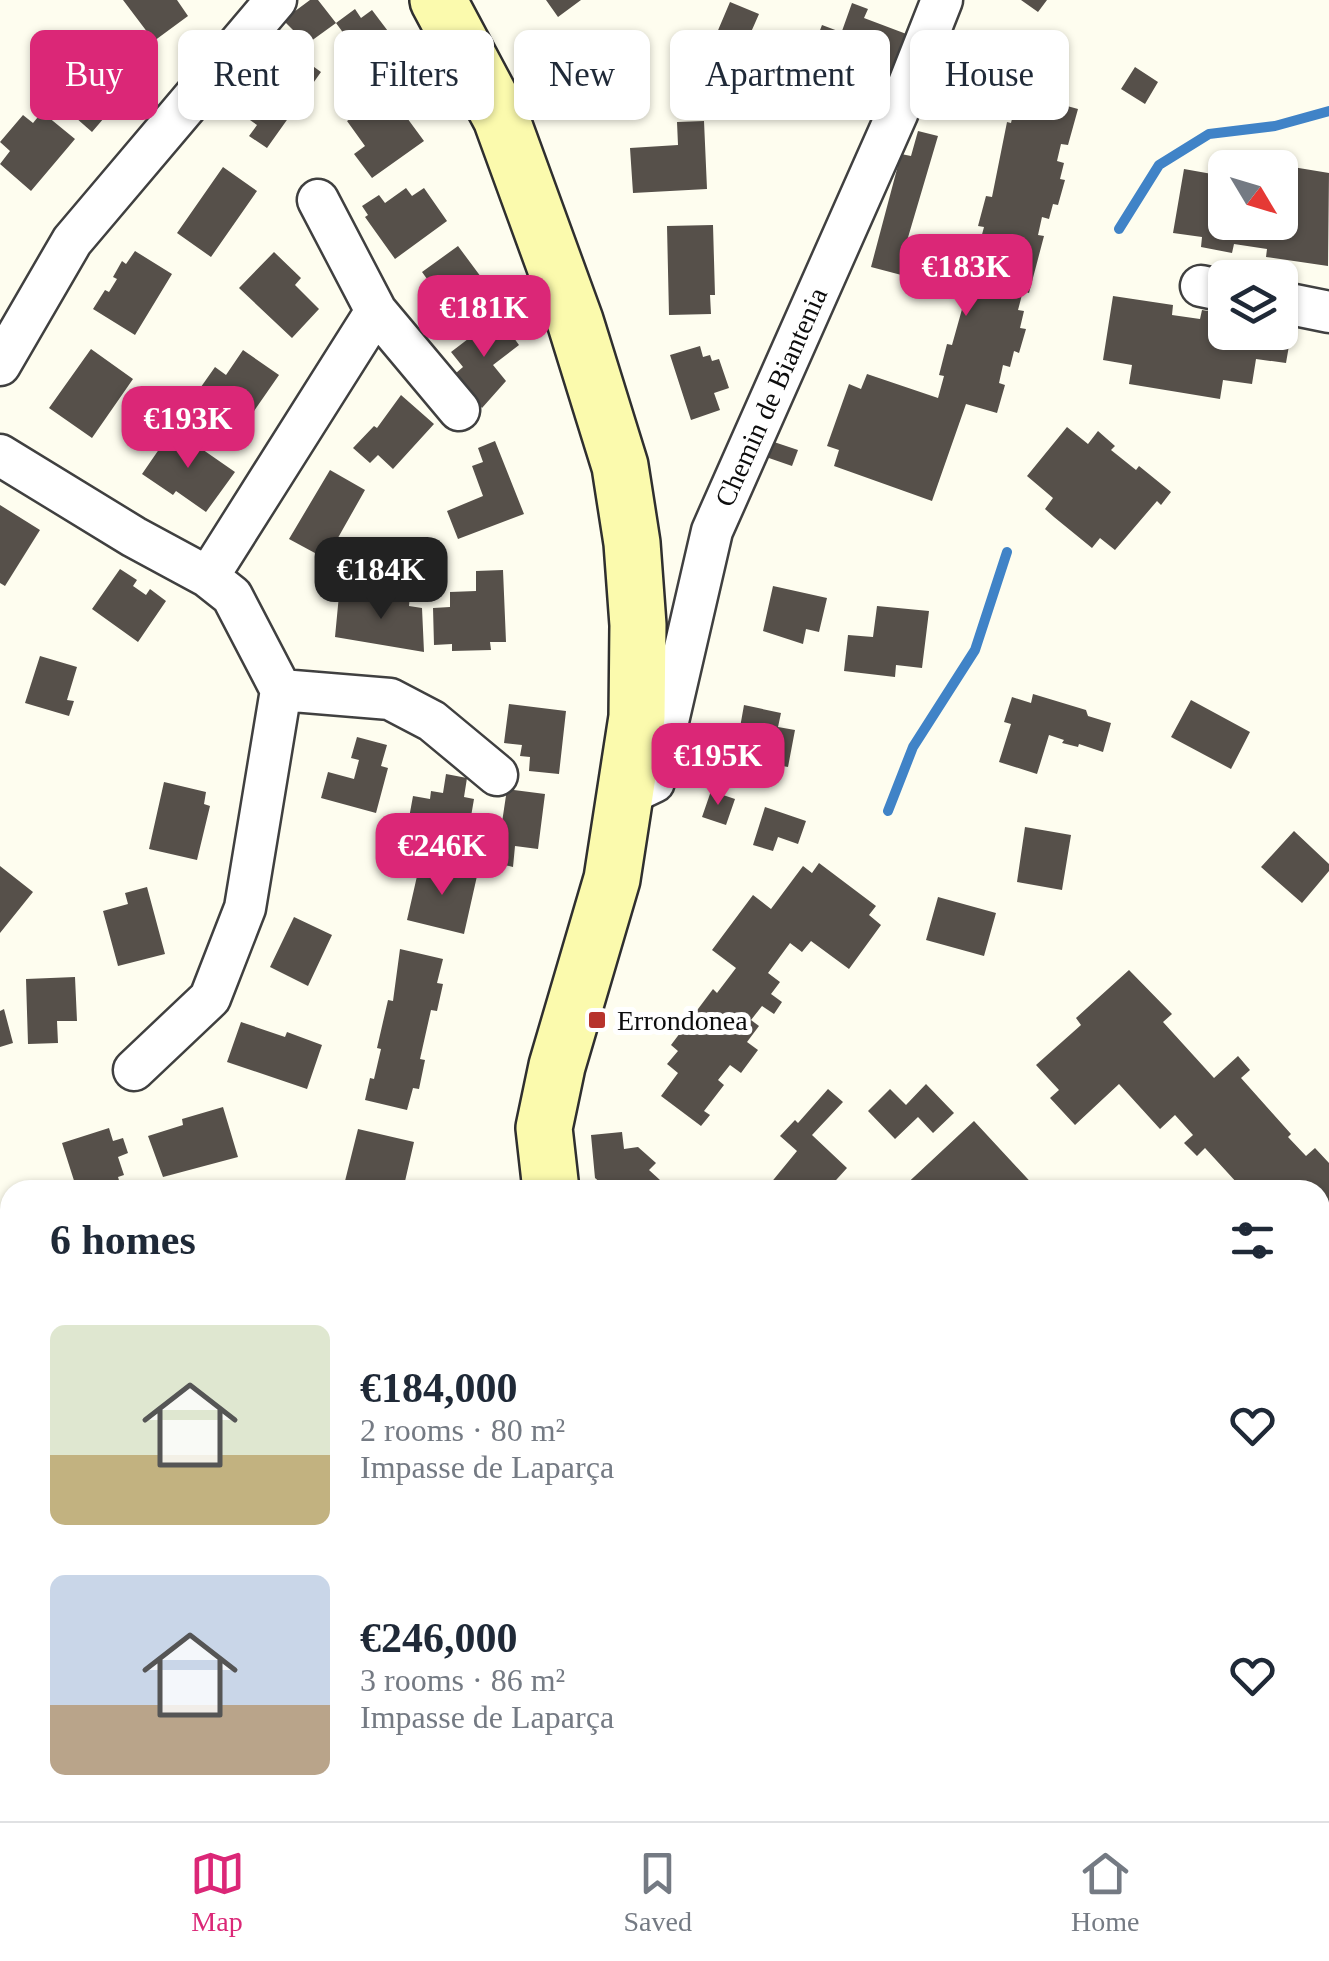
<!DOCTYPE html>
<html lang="en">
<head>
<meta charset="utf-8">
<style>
  :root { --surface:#fff; --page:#f6f6f7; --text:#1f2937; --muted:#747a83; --line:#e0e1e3; --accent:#db2777 }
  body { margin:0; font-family:Georgia,serif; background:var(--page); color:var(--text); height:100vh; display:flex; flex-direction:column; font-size:38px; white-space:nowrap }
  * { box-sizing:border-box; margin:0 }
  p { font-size:32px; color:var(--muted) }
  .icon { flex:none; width:55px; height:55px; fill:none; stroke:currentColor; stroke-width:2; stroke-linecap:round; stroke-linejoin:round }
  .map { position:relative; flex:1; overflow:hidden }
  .details { position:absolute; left:0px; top:1180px; width:1330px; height:642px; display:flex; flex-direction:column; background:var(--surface); border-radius:30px 30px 0 0; box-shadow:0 2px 8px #0004 }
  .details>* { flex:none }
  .hud { position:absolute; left:30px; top:30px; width:1270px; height:90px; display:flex; gap:20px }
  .needle { width:65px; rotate:128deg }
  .buttons { position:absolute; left:1208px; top:150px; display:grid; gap:20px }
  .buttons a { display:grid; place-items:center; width:90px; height:90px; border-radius:15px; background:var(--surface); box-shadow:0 2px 8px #0004; font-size:50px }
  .price { position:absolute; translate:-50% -85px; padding:0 22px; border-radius:20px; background:var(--accent); color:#fff; font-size:32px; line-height:65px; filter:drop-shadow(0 2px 5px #0008) }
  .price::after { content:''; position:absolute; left:50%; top:60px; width:30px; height:22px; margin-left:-15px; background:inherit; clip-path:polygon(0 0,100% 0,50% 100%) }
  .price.selected { background:#222; color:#fff }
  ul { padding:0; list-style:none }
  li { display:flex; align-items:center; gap:30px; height:250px; padding:0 50px }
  li span { display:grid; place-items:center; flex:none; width:280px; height:200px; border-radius:15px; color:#555 }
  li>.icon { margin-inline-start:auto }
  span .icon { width:120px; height:120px; fill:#fffc; stroke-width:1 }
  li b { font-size:42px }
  h2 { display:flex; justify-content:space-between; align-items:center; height:120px; padding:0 50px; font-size:42px }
  .pill { padding:0 35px; border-radius:15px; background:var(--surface); box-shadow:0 2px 8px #0004; font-size:35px; line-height:90px }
  .pill.selected { background:var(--accent); color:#fff }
  .menu { display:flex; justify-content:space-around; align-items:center; height:140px; border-top:2px solid var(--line); background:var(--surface); font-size:28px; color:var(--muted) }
  .menu a { display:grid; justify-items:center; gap:5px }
  .menu .selected { color:var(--accent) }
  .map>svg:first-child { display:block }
</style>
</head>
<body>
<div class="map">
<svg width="1329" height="1821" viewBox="0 0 1329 1821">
  <rect width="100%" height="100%" fill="#fefdef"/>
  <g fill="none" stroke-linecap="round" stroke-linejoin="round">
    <path stroke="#4083c7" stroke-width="10" d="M 1119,229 L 1159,165 L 1209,134 L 1275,126 L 1329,111
      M 888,811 L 913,747 L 975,650 L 1007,552"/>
  </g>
  <path fill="#56504a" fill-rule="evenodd" d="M 123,0 L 177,0 L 188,16 L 154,41 Z
    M 310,0 L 318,0 L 336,23 L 307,44 L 283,20 Z
    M 546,0 L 581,0 L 558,17 Z
    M 1021,0 L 1047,0 L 1038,12 Z
    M 730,2 L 759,14 L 748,39 L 728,30 L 724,39 L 716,35 Z
    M 852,3 L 868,9 L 864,18 L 917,38 L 894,102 L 831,76 L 815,80 L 798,73 L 813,36 L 817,38 L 822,25 L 838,31 L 833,44 L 837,45 Z
    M 355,9 L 361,18 L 372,10 L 403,51 L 360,83 L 350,70 L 363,60 L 336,23 Z
    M 303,59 L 321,72 L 267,148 L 249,136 L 257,125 L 240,113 L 273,66 L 289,78 Z
    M 95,62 L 128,90 L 92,132 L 59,103 Z
    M 1135,67 L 1158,82 L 1145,104 L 1121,89 Z
    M 1035,91 L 1050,95 L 1049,101 L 1078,109 L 1068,145 L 1061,144 L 1057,161 L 1064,163 L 1060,179 L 1065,180 L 1058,205 L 1053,204 L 1049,219 L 1042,217 L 1038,235 L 1044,236 L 1029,293 L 1023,291 L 1018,310 L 1024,311 L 1020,328 L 1026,329 L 1019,353 L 1014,351 L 1010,367 L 1003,365 L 999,383 L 1005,385 L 997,413 L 966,404 L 932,501 L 834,466 L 839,450 L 827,446 L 849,384 L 861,389 L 867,374 L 938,398 L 944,376 L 939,375 L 947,344 L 952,345 L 964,302 L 958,301 L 966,270 L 972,272 L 984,227 L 978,226 L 986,196 L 992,197 L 1007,122 L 1011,123 L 1016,102 L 1031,106 Z
    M 388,92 L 424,141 L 372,178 L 354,154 L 365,146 L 347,121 Z
    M 42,112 L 75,139 L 31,191 L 0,164 L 10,151 L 0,142 L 23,115 L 33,123 Z
    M 704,121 L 707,189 L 633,193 L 630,148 L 678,145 L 677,122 Z
    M 918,131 L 938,136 L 904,251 L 934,259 L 928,282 L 871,267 L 901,154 L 911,156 Z
    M 1215,154 L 1329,173 L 1328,266 L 1266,257 L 1267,249 L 1234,244 L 1232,253 L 1201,247 L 1202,237 L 1173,233 L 1184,169 L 1212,174 ZM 1225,168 L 1280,168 L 1280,222 L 1225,222 Z
    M 223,167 L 257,191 L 211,257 L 177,233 Z
    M 406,188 L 412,196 L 424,188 L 447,221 L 395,259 L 365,217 L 368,215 L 362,206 L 379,195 L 385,203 Z
    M 713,225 L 715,295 L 710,295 L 711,314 L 669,315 L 667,226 Z
    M 458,246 L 481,277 L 471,285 L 481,298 L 448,322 L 428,295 L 435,290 L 422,272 Z
    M 135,251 L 172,274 L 135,335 L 93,309 L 105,290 L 109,292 L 117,279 L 113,277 L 122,261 L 126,264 Z
    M 274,252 L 301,278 L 295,285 L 319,309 L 292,338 L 239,288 Z
    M 1113,296 L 1173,305 L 1172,315 L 1200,319 L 1202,310 L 1225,314 L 1225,332 L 1291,334 L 1286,363 L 1256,359 L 1252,384 L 1223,380 L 1220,399 L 1129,384 L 1132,365 L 1103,360 Z
    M 498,316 L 519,345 L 493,365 L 506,381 L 482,408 L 456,373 L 463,367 L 451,352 Z
    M 700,346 L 703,357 L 710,355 L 712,361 L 719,359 L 729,388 L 714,393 L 720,410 L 691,420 L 670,355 Z
    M 91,349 L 133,379 L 92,438 L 49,408 Z
    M 243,350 L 279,375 L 243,427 L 196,394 L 215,367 L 226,375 Z
    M 401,395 L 434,424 L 393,469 L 378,455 L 370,463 L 353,448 L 374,426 L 377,428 Z
    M 1067,427 L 1088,444 L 1098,431 L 1115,446 L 1111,450 L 1136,470 L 1139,466 L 1171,492 L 1161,505 L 1157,501 L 1115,550 L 1100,538 L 1092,548 L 1054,517 L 1045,509 L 1053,498 L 1027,476 Z
    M 173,429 L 235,472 L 206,512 L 176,491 L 173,495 L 142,474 Z
    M 495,441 L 524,514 L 458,539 L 447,511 L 483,496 L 472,466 L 483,462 L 478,448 Z
    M 771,441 L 798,450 L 792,466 L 766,457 Z
    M 330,470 L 365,490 L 326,559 L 289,539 Z
    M 0,505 L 40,530 L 5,586 L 0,583 Z
    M 120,569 L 137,580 L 133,586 L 146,595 L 150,589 L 166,601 L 138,642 L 92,609 Z
    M 503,570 L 506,642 L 490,642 L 491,650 L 452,651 L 452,644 L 434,645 L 433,608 L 450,607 L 450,592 L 476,591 L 476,571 Z
    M 773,586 L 827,598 L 819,632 L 806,629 L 803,644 L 763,631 Z
    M 387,591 L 410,595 L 409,606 L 422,608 L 424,652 L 335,637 L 339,595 L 385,603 Z
    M 877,606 L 929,611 L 922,668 L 896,665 L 895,677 L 844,671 L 848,635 L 873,637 Z
    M 40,656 L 77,667 L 67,700 L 74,701 L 69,716 L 25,703 Z
    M 1033,694 L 1086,710 L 1088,716 L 1111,723 L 1103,752 L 1079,744 L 1078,747 L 1062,743 L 1064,740 L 1049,735 L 1037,774 L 999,762 L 1011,724 L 1004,722 L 1012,697 L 1031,703 Z
    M 1191,700 L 1250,732 L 1231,769 L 1171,737 Z
    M 509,704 L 566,711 L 559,774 L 529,771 L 530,757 L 520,756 L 522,745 L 504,743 Z
    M 744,705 L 781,713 L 778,727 L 795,730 L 788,767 L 771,764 L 768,783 L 735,777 L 740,751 L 736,750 Z
    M 357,737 L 387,745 L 381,766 L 388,768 L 376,813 L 321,798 L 328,772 L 354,779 L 359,760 L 351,758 Z
    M 446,774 L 467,778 L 464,797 L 474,799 L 467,840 L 407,829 L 413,796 L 430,799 L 431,791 L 443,793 Z
    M 164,782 L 206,792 L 204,804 L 210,806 L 197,860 L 149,849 Z
    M 507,789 L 545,794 L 538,849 L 515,846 L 513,867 L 478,859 L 482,827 L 501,829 Z
    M 711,791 L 735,799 L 726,825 L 702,817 Z
    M 765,807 L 806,821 L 798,844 L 778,837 L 773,851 L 753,845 Z
    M 1025,827 L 1071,835 L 1062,890 L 1017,882 Z
    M 1294,831 L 1329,864 L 1329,871 L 1302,903 L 1261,867 Z
    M 420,863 L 477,876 L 464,934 L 407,920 Z
    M 819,863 L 876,906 L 869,915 L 881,925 L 849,969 L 811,941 L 802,952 L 790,943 L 768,973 L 780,982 L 771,994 L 782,1002 L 774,1014 L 762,1006 L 751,1020 L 759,1026 L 747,1042 L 758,1050 L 741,1073 L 730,1065 L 718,1080 L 724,1085 L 704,1111 L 710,1115 L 701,1126 L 661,1096 L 678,1073 L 667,1064 L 678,1051 L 671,1045 L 713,989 L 717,993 L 736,968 L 712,950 L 753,895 L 771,909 L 803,866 L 812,873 Z
    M 0,866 L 33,892 L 0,933 Z
    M 147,887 L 165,954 L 118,966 L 103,911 L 128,904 L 125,893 Z
    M 938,897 L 996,913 L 984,956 L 926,940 Z
    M 294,917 L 332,935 L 308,986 L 270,967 Z
    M 400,949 L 443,959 L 437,983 L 443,984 L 437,1011 L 431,1010 L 420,1059 L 425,1060 L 419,1089 L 413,1088 L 407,1110 L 365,1100 L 370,1078 L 374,1079 L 381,1049 L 377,1048 L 388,1000 L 393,1001 Z
    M 1129,970 L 1172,1014 L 1163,1022 L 1214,1078 L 1238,1056 L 1250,1070 L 1241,1078 L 1291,1134 L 1288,1137 L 1306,1156 L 1315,1148 L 1329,1163 L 1329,1266 L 1323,1272 L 1320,1190 L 1237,1190 L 1234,1187 L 1238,1184 L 1205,1148 L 1197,1156 L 1184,1143 L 1193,1135 L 1175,1115 L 1160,1129 L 1119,1084 L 1075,1125 L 1050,1098 L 1059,1090 L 1036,1065 L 1081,1025 L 1076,1018 Z
    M 75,977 L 77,1021 L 57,1021 L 58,1043 L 28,1044 L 26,979 Z
    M 4,1009 L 13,1043 L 0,1047 L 0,1011 Z
    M 241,1022 L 285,1037 L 287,1032 L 322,1045 L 307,1089 L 227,1062 Z
    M 926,1084 L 954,1113 L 933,1133 L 918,1117 L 895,1139 L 868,1111 L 890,1089 L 906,1105 Z
    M 828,1089 L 843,1102 L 812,1135 L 847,1168 L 827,1190 L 765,1190 L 797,1151 L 780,1136 L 795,1120 L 798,1123 Z
    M 223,1107 L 238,1157 L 163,1177 L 148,1136 L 183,1125 L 182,1119 Z
    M 974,1121 L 1038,1190 L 900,1190 Z
    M 109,1128 L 113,1141 L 123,1138 L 128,1153 L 118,1157 L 124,1175 L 118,1177 L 122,1190 L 94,1190 L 93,1185 L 77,1190 L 62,1143 Z
    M 358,1129 L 414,1142 L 403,1190 L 366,1190 L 344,1185 Z
    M 622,1132 L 624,1149 L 638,1147 L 656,1163 L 649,1170 L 660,1180 L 651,1190 L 609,1190 L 595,1178 L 591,1135 Z
    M 0,1211 L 10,1237 L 10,1255 L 0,1258 Z
    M 10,1318 L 10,1379 L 9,1379 L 0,1351 L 0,1321 Z
    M 1329,1601 L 1329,1682 L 1320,1684 L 1320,1603 Z
    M 101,1812 L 167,1812 L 161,1821 L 95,1821 Z
    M 686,1812 L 750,1812 L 756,1815 L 753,1821 L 682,1821 Z
    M 796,1812 L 872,1812 L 879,1821 L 802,1821 Z"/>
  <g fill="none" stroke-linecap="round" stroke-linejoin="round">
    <defs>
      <path id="minor" d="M 318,200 L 376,311 L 459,410
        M 1201,286 L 1225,291
        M 1280,302 L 1329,312
        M 0,365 L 72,241 L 276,0
        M 0,455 L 134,537 L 208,577 L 232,596 L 281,690 L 245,908 L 210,998 L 134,1070
        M 208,577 L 376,311
        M 281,690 L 390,699 L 432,721 L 497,775
        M 627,795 L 654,782 L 712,531 L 897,114 L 942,0
        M 0,1548 L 10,1606
        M 392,1812 L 468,1821
        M 50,1821 L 56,1812
        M 222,1821 L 228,1812
        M 610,1821 L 616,1812"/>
      <path id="secondary" d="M 438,0 L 501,118 L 575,321 L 620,466 L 632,543 L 638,625 L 637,717 L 612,879 L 557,1066 L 544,1128 L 551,1190
        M 953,1812 L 957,1821"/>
    </defs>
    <use href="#minor" stroke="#404040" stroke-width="45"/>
    <use href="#secondary" stroke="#2f2f2f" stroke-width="60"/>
    <use href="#minor" stroke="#fff" stroke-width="40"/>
    <use href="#secondary" stroke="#fbfaad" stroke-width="55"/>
  </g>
  <rect fill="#b7332c" stroke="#fff" stroke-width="4" x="587" y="1010" width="20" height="20" rx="5"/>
  <g text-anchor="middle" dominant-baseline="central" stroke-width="10" stroke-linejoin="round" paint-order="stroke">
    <g font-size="28" fill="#0d0d0d" stroke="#fff">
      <text transform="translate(771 397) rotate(-66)">Chemin de Biantenia</text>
    </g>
    <g font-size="28" fill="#0d0d0d" stroke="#fff" text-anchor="start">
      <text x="617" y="1020">Errondonea</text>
    </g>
  </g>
</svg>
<div class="buttons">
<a><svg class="needle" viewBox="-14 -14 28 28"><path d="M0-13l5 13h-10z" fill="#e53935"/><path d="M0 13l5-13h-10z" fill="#747a83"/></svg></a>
<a><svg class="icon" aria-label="layers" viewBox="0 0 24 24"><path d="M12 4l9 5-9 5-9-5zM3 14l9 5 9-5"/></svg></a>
</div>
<b class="price" style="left:966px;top:319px">€183K</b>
<b class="price" style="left:484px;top:360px">€181K</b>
<b class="price" style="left:188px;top:471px">€193K</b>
<b class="price selected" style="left:381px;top:622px">€184K</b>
<b class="price" style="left:718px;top:808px">€195K</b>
<b class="price" style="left:442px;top:898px">€246K</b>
<div class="hud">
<a class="pill selected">Buy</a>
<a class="pill">Rent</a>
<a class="pill">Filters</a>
<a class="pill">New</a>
<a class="pill">Apartment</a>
<a class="pill">House</a>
</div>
<section class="details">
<h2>6 homes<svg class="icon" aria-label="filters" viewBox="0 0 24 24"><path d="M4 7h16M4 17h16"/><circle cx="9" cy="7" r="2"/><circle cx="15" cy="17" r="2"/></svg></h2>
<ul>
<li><span style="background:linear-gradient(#dfe7d0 65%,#c2b280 0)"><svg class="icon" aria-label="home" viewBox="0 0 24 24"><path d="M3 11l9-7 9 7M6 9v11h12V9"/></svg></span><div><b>€184,000</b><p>2 rooms · 80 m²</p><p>Impasse de Laparça</p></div><svg class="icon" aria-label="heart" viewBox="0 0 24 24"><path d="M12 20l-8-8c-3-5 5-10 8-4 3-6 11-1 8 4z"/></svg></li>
<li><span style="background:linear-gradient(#c9d6e8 65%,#b9a48a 0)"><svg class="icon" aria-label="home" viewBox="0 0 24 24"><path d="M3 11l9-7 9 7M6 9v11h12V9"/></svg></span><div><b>€246,000</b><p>3 rooms · 86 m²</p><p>Impasse de Laparça</p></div><svg class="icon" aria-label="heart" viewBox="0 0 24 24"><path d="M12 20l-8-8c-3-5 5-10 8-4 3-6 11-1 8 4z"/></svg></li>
</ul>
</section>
</div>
<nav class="menu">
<a class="selected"><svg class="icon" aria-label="map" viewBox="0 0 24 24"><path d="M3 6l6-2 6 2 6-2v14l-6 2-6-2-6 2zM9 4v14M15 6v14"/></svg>Map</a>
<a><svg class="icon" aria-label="saved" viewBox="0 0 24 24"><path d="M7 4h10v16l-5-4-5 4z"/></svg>Saved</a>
<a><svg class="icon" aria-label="home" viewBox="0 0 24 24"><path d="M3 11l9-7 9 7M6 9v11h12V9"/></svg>Home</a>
</nav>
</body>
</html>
